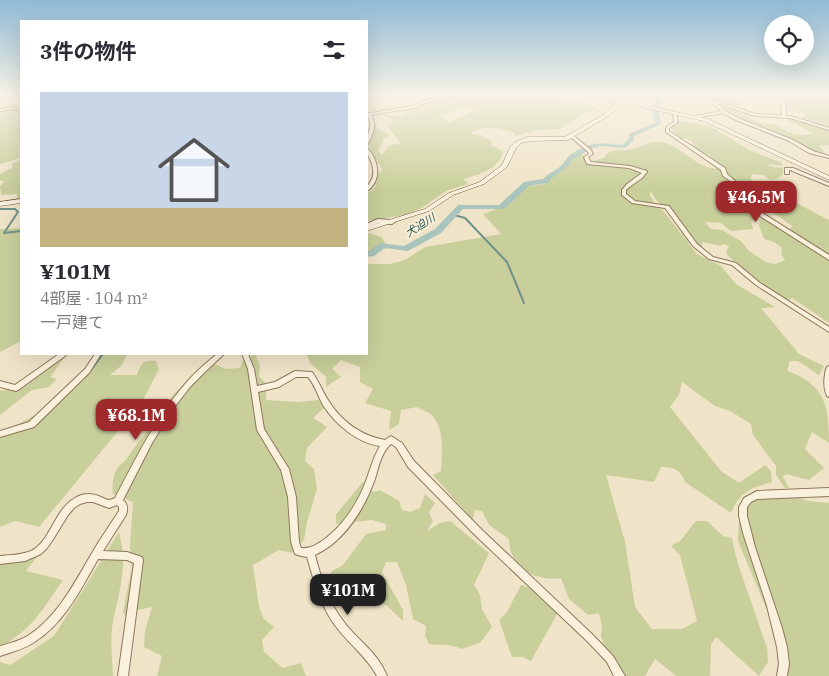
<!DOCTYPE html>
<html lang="ja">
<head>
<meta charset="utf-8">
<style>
  :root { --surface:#fff; --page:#f7f7f7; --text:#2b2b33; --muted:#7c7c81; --line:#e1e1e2; --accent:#9e2a2b }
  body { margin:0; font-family:"IBM Plex Serif","Noto Sans JP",serif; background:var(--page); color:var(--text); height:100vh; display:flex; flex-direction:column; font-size:19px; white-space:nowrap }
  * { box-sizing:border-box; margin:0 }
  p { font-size:16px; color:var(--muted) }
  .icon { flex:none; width:28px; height:28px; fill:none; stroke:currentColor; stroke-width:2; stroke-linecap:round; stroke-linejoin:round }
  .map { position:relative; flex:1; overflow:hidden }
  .side { position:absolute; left:20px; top:20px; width:348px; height:335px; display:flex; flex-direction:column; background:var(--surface); border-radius:0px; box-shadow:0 5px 20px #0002 }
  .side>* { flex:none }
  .tools { position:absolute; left:764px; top:15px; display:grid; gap:10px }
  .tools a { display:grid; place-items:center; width:50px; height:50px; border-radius:50%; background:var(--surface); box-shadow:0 5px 20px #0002; font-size:25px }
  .price { position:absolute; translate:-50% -42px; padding:0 11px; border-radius:10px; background:var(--accent); color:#fff; font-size:16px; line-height:32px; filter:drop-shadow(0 1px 2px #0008) }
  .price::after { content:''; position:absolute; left:50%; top:30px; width:15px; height:11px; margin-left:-8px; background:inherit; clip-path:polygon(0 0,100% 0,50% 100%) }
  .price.current { background:#222; color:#fff }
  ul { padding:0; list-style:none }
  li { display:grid; align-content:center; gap:10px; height:265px; padding:0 20px }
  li+li { border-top:1px solid var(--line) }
  li span { display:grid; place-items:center; height:155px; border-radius:0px; color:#555 }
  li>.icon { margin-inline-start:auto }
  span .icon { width:90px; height:90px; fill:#fffc; stroke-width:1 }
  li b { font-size:21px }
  h2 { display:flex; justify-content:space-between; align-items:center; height:60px; padding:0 20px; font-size:21px }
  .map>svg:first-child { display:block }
</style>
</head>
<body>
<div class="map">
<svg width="829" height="676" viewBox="0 0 829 676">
  <rect width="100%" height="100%" fill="#f0e4c8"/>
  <path fill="#c9cf9b" d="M 469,94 L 518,94 L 531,98 L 580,101 L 601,110 L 598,113 L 591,110 L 560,129 L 538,130 L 516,136 L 515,133 C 500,128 484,124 470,134 L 480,135 L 492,142 L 491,145 L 503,152 C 499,169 478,175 463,179 L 468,184 L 446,191 L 422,208 L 405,215 L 366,221 L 366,193 C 377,190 378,182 376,173 L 382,172 L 381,167 L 366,143 L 371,122 L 376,123 L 377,128 L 390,136 L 384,138 L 378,150 L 382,155 L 389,145 L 401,144 L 387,126 L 394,120 L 383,115 L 388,114 L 401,117 L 406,114 L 442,117 L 449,123 L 475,110 C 464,102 453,113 442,116 C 433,118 408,113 398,111 L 421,107 L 434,96 Z
    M 712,94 L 741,94 L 755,98 L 754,102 L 742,99 L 740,107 L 746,108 L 752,115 L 745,116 L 763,124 L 776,124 C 786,133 800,138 813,133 L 787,120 L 786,117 L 802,118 L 805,114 L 782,108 L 780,106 L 786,97 L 778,94 L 829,94 L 829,145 L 819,146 L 825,153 L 817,154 L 801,145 L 735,119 L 723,109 Z
    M 21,108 L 21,158 L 0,164 L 0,113 Z
    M 673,120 L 710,126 L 749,150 L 782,163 L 782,166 L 770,164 L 768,166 L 783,168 L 783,174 L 777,179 L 770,180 L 763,175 L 752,174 L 750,179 L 829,220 L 829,256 L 787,230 L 793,227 L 731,182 L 727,182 L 733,187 L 730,191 L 723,190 L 731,198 L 721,206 C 734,210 744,205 756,214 L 757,217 L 751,221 L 753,229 L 731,231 L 721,223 L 705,222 L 711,229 L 722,230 L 741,241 L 749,251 L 766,262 L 775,264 L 785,260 L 781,254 L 782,248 L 774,242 L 764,239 L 759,225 L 762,216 L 829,260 L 829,323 L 792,298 L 787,301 L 761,284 L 728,256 L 726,252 L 729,246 L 723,244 L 721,246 L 702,242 L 702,253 C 685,244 678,224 666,210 C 660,203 654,200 651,191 L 650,195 L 655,204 L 644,204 L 620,194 L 635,203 L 662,209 L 697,254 L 721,266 L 736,284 L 775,307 L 761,308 L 799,354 L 824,366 L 819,375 L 798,361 L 790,361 L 787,371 C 825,384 829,406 829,443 L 812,432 L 805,449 L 824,468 L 809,480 L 786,474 L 783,477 L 789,488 L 785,488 L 776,475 L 776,466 L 753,435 L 751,424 L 730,411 L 715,406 L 682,382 L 679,395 L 670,407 L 721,471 L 739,483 L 765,465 L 771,471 L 772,482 C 749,489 741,490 731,513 L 685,482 C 681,470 674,467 661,467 L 654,482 L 606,475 L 625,542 L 635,607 L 652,629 L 682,629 L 697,621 L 680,555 L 671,546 L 680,541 L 696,521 L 707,521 L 723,536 L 732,538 L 737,561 L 767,648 L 768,662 L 759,676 L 716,637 L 711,645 L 710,676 L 676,676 L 655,659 L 645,676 L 615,676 L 601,636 L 602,626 L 599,613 L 588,615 L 569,599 L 561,578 C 535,582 509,567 509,539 L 489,525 L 482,511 L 475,510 L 473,520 L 433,475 L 441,471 C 442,453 445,430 432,415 C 428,412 421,409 417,407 L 401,410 L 399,424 L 389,430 L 391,411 L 365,403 L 373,389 L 360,382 L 360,367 L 341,360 L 332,369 L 341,377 L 326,387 L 326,377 L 310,363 L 307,354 L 366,354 L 366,264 L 390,264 L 405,260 L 425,247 L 501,234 L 483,214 L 494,210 L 525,187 L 545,184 L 552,176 L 562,171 L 577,155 L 580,154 L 592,161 L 604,158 C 609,148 618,151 627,150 C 638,149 646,142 657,142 C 678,141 691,165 715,169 L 717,167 L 709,154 L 702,156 L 691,150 L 693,142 L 685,138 L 681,139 L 671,128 Z
    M 21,160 L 21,199 L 17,200 L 17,194 L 1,195 L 0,186 L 4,182 L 0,180 L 0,174 L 13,167 L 11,164 Z
    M 21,228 L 21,341 L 0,352 L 0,229 Z
    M 366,232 L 381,237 L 389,248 L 377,250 L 366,256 Z
    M 67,354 L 50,377 L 57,379 L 49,387 L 32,390 L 0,415 L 0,391 L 23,387 Z
    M 99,354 L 127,354 L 122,365 L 110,375 L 137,375 C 141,363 143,360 156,361 L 159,369 L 142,402 L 39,527 L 15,521 L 0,527 L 0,434 L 46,409 L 77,380 Z
    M 255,354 L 260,365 L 259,376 L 266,384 L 266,400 L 297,402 L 319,400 L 324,408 L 313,418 L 327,427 L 307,448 L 305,461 L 314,469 L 317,489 L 307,522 L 304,540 L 292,553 L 279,550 L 253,565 L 259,607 L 264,619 L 274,627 L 262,640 L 264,652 L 283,668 L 301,663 L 306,676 L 157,676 L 162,656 L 144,647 L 145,631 L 152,607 L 137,610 L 126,617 L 123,612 L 132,567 L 130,546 L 133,502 L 113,494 C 111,483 114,467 124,462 L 173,395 L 208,361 L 226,369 L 240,368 L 243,360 Z
    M 363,482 L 365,486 L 374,492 L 380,490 L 399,501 L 402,510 L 410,512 L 420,508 L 425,494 L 435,503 L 429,512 L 433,521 L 427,531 L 440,523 L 450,521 L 489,553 L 474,585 L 480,595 L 482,609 L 492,627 L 480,643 L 461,649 C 450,643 441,646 429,644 L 425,636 L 426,626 L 413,619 L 406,585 L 397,562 L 386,562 L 382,572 L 403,610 L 403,621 L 373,593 L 372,577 L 362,577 C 353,599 346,613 322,602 L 328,595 L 327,584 L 332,571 L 343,565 L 366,534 L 386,530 L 386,524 L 372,520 L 336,524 L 336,514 Z
    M 791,495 L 808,501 L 829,503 L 829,676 L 785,676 L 776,632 L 738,541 C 738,523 740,513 751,499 Z
    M 119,532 C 128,566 120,588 113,621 C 110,638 112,658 113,676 L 0,676 L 0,662 L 10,665 L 54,636 Z
    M 49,541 L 26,571 L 63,580 C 45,606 30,633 0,646 L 0,558 L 29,553 Z
    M 521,585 L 529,588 L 557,614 L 531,661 L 523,657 L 512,657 L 499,620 L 507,612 Z"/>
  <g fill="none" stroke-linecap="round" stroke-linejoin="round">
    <path stroke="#6f938a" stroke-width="2" d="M 0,209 L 15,209 L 18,212 L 4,233 L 21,231
      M 454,215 L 465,218 L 507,262 L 524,303
      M 91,370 L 103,354
      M 36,425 L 64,397"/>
    <path fill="#a9c4bc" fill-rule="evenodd" d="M 657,94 L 663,94 L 658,109 L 661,124 L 634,136 L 634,140 L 625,148 L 601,146 L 593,148 L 573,159 L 566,168 L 552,178 L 548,183 L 529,186 L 504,209 L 463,209 L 441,233 L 408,251 L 385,248 L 374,256 L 366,257 L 366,251 L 369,251 L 380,243 L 404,246 L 435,229 L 458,205 L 499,205 L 524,182 L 543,179 C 548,173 556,171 562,165 C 565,162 566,158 569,156 C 587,142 600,142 622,145 L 629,139 L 629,134 L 655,123 L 652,109 Z"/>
    <defs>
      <path id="minor" d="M 11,94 L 16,94 L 0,101 L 0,99 Z
        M 453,94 L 463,94 L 439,98 L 413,108 L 371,115 C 377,125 373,134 368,144 L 366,145 C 366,134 374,127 368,116 L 366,116 L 366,114 L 412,106 L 437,96 Z
        M 594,94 L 599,94 L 620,102 L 617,103 Z
        M 674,94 L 678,94 L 677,99 L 675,100 L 673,99 Z
        M 703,94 L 707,94 L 713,100 L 755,114 L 782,115 L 781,99 L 772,94 L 777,94 L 785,99 L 786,116 L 791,116 L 829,128 L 829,130 L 790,118 L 755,116 L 717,103 L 725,111 L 738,118 L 791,139 L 813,151 L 829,156 L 829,158 L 809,153 L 789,141 L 736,120 L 723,113 L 696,118 L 696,116 L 721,111 Z
        M 21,106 L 21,108 L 0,111 L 0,109 Z
        M 673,111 L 676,112 L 678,122 L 669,128 L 669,131 L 725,168 L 727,174 L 740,185 L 741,197 L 745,202 L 829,255 L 829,260 L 741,204 L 737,197 L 736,185 L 723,176 L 721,170 L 666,132 L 666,127 L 674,122 Z
        M 571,135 L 573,135 L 591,150 L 593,154 L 588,157 L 591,162 L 630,166 L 647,171 L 647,172 L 642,178 L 628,188 L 626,190 L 626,194 L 635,201 L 669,206 L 697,244 L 713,257 L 736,263 L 760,283 L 829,327 L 829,332 L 756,285 L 732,265 L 709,259 L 693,246 L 665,208 L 632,203 L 622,195 L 622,190 L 627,184 L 642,173 L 629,168 L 587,164 L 584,157 L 589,154 L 588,152 L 571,137 Z
        M 366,147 C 379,159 383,181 366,192 C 366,184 375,181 373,170 C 373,161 366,155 366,147 Z
        M 785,168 L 793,168 L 829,183 L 829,186 L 790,170 L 789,170 L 789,174 L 785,174 Z
        M 378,219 L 392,220 L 395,222 L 392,224 L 379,223 L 366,228 L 366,224 Z
        M 59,354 L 66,354 L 65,356 L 18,390 L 16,391 L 0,387 L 0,381 L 15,385 Z
        M 95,354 L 101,354 L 89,373 L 34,427 L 0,437 L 0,431 L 29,422 L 85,369 Z
        M 217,354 L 224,354 L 206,371 L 190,387 L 176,405 L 152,443 L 123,500 C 128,504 128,509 126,515 L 103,551 L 127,552 L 142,557 L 143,560 L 128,676 L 118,676 L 134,563 L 127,560 L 98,559 C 81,589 65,622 36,641 C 25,649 12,652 0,656 L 0,646 C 10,643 20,641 29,635 C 58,616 75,582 92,553 C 100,539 110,525 119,511 L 119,507 L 117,505 L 109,508 L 93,502 L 87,502 L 80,504 L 74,508 L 68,515 L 52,541 L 47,548 L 41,554 L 25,561 L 0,564 L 0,556 C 10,555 21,555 31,551 C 51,541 54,510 75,498 C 83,493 92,493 101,497 C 103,498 105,499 108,500 C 110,500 113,499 115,498 C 136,458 156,417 186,383 C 195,372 206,363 217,354 Z
        M 242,354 L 248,354 L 254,369 L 257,386 L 275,382 L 295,371 L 312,372 C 319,381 322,391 328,400 C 341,421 361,436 385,440 L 391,436 L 402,443 L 414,461 L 482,530 L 593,635 L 613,656 L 625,676 L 614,676 L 607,662 L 587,641 L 476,536 L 408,467 L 396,447 L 391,444 C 381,453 379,466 375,479 C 364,509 345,541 315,555 C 321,578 328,602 344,622 C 359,642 377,651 387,676 L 377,676 C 367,657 350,645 337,628 C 321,608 314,581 307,557 L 301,556 L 295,554 L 291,542 L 288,497 L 281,470 L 257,430 L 248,369 ZM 296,377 L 308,377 C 315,385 318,396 323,405 C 335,424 357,443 380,446 C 374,456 371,467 367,478 C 359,501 345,523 326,538 C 318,544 311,549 301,548 L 299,542 L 296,497 L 289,469 L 264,429 L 258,392 L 279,387 Z
        M 829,366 L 829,397 L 827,396 C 823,387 824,379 826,369 L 827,367 Z
        M 829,488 L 829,496 L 757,499 L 751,502 L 747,507 L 747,516 L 755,547 L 782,628 L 787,647 L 789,664 L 787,676 L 777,676 L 779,664 L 777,647 L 767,606 L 743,533 L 739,516 L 739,507 L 744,498 L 757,491 Z"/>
      <path id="secondary" d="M 644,94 L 654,94 L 631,100 L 648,106 L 708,119 L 829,176 L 829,180 L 704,121 L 645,108 L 625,101 L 622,102 L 610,115 L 568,140 L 529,141 L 521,143 L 516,148 L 507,167 L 484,184 L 453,195 L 429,211 L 366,231 L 366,227 L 425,209 L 449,193 L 480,182 L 502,165 L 510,147 L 517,141 L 528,137 L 565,137 L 606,113 L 618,100 Z
        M 21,199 L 21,203 L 0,206 L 0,202 Z"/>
    </defs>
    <use href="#minor" stroke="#8d765c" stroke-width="2"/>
    <use href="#secondary" stroke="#6f573f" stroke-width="1"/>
    <use href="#minor" fill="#faf1dc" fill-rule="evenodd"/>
    <use href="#secondary" fill="#faf1dc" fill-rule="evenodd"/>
  </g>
  <linearGradient id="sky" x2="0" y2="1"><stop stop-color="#8fbad6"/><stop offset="0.5" stop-color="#f8f3e6"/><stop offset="1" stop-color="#f8f3e6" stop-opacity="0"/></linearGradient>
  <rect width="829" height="189" fill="url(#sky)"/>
  <g text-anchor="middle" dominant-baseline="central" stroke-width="4" stroke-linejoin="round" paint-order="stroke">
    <g font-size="11" font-style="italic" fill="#2f5d5a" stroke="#f7eed8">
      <text transform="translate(420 225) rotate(-32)">犬迫川</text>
    </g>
  </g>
</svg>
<div class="tools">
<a><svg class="icon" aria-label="locate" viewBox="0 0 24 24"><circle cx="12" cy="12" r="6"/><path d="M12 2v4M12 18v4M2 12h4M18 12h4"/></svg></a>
</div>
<b class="price" style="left:756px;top:223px">¥46.5M</b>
<b class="price" style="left:136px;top:441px">¥68.1M</b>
<b class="price current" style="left:348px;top:616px">¥101M</b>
<section class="side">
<h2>3件の物件<svg class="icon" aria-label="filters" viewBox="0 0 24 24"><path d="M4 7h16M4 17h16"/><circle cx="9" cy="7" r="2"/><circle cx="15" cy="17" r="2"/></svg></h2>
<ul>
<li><span style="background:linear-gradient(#c9d6e8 75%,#c2b280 0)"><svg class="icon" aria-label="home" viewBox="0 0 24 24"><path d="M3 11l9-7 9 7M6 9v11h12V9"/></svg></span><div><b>¥101M</b><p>4部屋 · 104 m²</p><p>一戸建て</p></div></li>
</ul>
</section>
</div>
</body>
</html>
